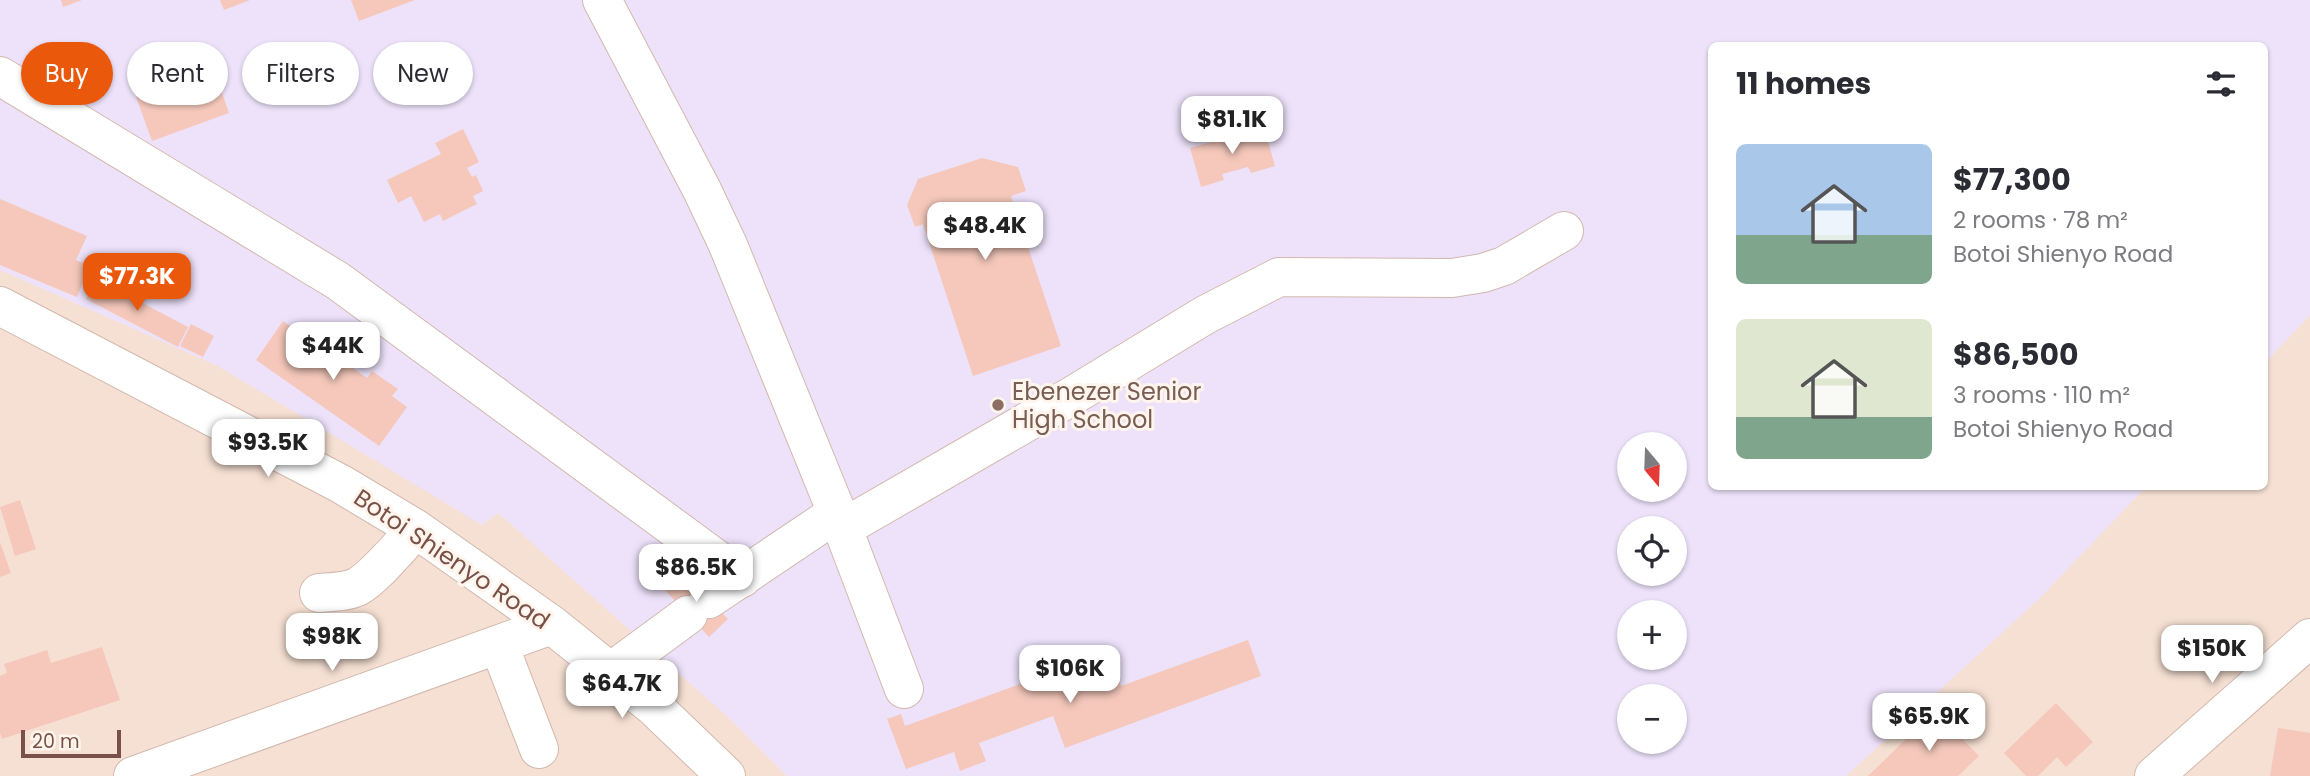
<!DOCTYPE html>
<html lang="en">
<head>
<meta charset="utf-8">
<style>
  :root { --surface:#fff; --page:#f2f2f3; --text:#2b2b33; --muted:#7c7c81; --accent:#ea580c }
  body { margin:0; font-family:Poppins,sans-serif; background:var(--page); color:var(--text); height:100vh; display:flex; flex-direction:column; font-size:26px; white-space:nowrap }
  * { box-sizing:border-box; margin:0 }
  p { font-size:23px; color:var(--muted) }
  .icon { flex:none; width:38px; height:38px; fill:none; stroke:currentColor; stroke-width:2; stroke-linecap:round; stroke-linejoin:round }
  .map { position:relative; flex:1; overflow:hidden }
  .details { position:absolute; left:1708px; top:42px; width:560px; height:448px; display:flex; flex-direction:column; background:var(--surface); border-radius:10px; box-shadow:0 2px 5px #0004 }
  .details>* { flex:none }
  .top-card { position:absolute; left:21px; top:42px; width:665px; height:63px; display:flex; gap:14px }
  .needle { width:46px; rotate:161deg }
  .tools { position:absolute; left:1617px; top:432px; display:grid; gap:14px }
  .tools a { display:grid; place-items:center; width:70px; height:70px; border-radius:50%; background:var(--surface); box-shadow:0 2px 5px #0004; font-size:35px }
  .scale { position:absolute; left:21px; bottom:18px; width:100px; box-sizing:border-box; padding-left:7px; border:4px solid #795148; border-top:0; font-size:19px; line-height:24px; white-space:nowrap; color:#795148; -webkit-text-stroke:5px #fff5ed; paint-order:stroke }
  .price { position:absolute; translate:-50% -60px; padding:0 16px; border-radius:14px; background:#fff; color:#222; font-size:23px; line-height:46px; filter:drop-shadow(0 2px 4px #0008) }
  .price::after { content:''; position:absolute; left:50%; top:42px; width:21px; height:16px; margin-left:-10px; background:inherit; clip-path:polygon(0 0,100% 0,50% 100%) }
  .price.selected { background:var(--accent); color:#fff }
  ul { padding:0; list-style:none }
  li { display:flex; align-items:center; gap:21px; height:175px; padding:0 28px }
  li span { display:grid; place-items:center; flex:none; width:196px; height:140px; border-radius:10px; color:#555 }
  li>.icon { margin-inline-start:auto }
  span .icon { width:84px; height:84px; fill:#fffc; stroke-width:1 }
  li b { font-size:30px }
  h2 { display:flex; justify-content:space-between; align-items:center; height:84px; padding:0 28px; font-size:30px }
  .pill { padding:0 24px; border-radius:32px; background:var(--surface); box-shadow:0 2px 5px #0004; font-size:24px; line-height:63px }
  .pill.selected { background:var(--accent); color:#fff }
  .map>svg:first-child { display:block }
</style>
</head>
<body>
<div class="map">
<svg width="2310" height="776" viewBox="0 0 2310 776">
  <rect width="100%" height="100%" fill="#fef0e5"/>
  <path fill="#f6e0d3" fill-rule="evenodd" d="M 0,0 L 2310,0 L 2310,776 L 0,776 ZM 1712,46 L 2264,46 L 2264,486 L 1712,486 ZM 1629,444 L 1675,444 L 1675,490 L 1629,490 ZM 1629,528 L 1675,528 L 1675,574 L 1629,574 ZM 1629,612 L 1675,612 L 1675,658 L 1629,658 ZM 1629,696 L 1675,696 L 1675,742 L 1629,742 Z"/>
  <path fill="#ede2fa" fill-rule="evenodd" d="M 0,0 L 2310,0 L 2310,315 L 2265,363 L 2264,46 L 1712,46 L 1712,486 L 2146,487 L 2040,598 L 1846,776 L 787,776 L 729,718 L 498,513 L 482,525 L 218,366 L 0,270 ZM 1629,444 L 1675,444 L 1675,490 L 1629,490 ZM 1629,528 L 1675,528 L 1675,574 L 1629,574 ZM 1629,612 L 1675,612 L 1675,658 L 1629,658 ZM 1629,696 L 1675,696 L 1675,742 L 1629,742 Z"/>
  <path fill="#f5c8bb" d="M 61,0 L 82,0 L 63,7 Z
    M 220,0 L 250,0 L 224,10 Z
    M 351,0 L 415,0 L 359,21 Z
    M 214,70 L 229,113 L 152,141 L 136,97 Z
    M 1264,127 L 1275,166 L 1251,173 L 1248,167 L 1222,174 L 1224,180 L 1201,187 L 1190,148 Z
    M 463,129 L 479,162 L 467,168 L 472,177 L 476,175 L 483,191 L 473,196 L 477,204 L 443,221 L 440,214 L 424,222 L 411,196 L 398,203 L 387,180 L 441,154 L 435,143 Z
    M 982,158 L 1018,167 L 1026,191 L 1011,196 L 1061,346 L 973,376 L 923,224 L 915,227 L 907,205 L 918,179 Z
    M 0,199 L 87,236 L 76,260 L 90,266 L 77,297 L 0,265 Z
    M 97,279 L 188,327 L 178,347 L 86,299 Z
    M 283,321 L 301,334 L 307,326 L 330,342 L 326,349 L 367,378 L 372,371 L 398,389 L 392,396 L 407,407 L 379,446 L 256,360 Z
    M 191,324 L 214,336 L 203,357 L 180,346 Z
    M 20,500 L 36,549 L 15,556 L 0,507 Z
    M 0,542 L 11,573 L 0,577 Z
    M 682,571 L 728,619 L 709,637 L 663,588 Z
    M 1248,640 L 1261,676 L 1065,748 L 1053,716 L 979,743 L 986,761 L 960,771 L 954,752 L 906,769 L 887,719 L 901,714 L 905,726 L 1108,652 L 1121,686 Z
    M 102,647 L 120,700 L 2,739 L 0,733 L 0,676 L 7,673 L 4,664 L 47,650 L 51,663 Z
    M 2056,703 L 2093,742 L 2066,767 L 2057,757 L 2038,776 L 2026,776 L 2004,753 Z
    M 1935,711 L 1979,756 L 1958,776 L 1868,776 Z
    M 2278,728 L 2310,733 L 2310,776 L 2270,776 Z"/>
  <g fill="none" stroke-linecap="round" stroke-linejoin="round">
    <defs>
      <path id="minor" d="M 602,0 L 702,190 L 728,245 L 837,513 L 904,689
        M 0,76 L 338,281 L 742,578
        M 0,306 L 341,484 L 416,529 L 552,625 L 654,707 L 726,776
        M 843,528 L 1072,396 L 1205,315 L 1279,277 L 1452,278 L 1483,273 L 1504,266 L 1564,231
        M 319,593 C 332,592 346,592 357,587 C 375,577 401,545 416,529
        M 709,599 L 837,513
        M 499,645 L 539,749
        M 609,673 L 688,615
        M 133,776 L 552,625
        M 2154,776 L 2310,638"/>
    </defs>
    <use href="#minor" stroke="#d3b8ad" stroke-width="40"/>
    <use href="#minor" stroke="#fff" stroke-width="38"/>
  </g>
  <circle fill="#8d6e63" stroke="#fff5ed" stroke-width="2.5" cx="998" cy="405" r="7"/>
  <g text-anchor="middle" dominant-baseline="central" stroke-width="6" stroke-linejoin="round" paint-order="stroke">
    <g font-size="24" fill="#785e54" stroke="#fff5ed" text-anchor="start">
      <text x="1012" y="391">Ebenezer Senior<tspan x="1012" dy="28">High School</tspan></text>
    </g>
    <g font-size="24" fill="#795148" stroke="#fff5ed">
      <text transform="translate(452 559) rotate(34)">Botoi Shienyo Road</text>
    </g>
  </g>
</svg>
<div class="tools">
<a><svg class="needle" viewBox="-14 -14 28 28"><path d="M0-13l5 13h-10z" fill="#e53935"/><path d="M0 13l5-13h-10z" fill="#7c7c81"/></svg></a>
<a><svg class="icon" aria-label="locate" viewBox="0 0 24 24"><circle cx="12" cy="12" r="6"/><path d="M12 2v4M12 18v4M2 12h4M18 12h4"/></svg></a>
<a>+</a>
<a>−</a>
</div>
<div class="scale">20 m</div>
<b class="price" style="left:1232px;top:156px">$81.1K</b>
<b class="price" style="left:985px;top:262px">$48.4K</b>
<b class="price selected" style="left:137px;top:313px">$77.3K</b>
<b class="price" style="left:333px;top:382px">$44K</b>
<b class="price" style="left:268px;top:479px">$93.5K</b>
<b class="price" style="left:696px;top:604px">$86.5K</b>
<b class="price" style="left:332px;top:673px">$98K</b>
<b class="price" style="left:2212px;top:685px">$150K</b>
<b class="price" style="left:1070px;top:705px">$106K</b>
<b class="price" style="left:622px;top:720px">$64.7K</b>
<b class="price" style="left:1929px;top:753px">$65.9K</b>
<div class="top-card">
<a class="pill selected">Buy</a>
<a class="pill">Rent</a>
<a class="pill">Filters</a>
<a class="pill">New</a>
</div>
<section class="details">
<h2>11 homes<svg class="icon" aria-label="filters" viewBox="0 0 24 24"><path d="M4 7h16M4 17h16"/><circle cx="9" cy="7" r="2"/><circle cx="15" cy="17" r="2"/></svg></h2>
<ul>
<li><span style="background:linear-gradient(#a9c7e8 65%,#7fa58c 0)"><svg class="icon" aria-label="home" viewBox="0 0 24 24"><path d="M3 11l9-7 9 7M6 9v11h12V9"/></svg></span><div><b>$77,300</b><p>2 rooms · 78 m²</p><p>Botoi Shienyo Road</p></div></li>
<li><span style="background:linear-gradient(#dfe7d0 70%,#7fa58c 0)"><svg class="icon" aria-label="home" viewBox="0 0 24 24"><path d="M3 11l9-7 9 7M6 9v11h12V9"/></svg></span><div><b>$86,500</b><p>3 rooms · 110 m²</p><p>Botoi Shienyo Road</p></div></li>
</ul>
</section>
</div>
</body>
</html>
